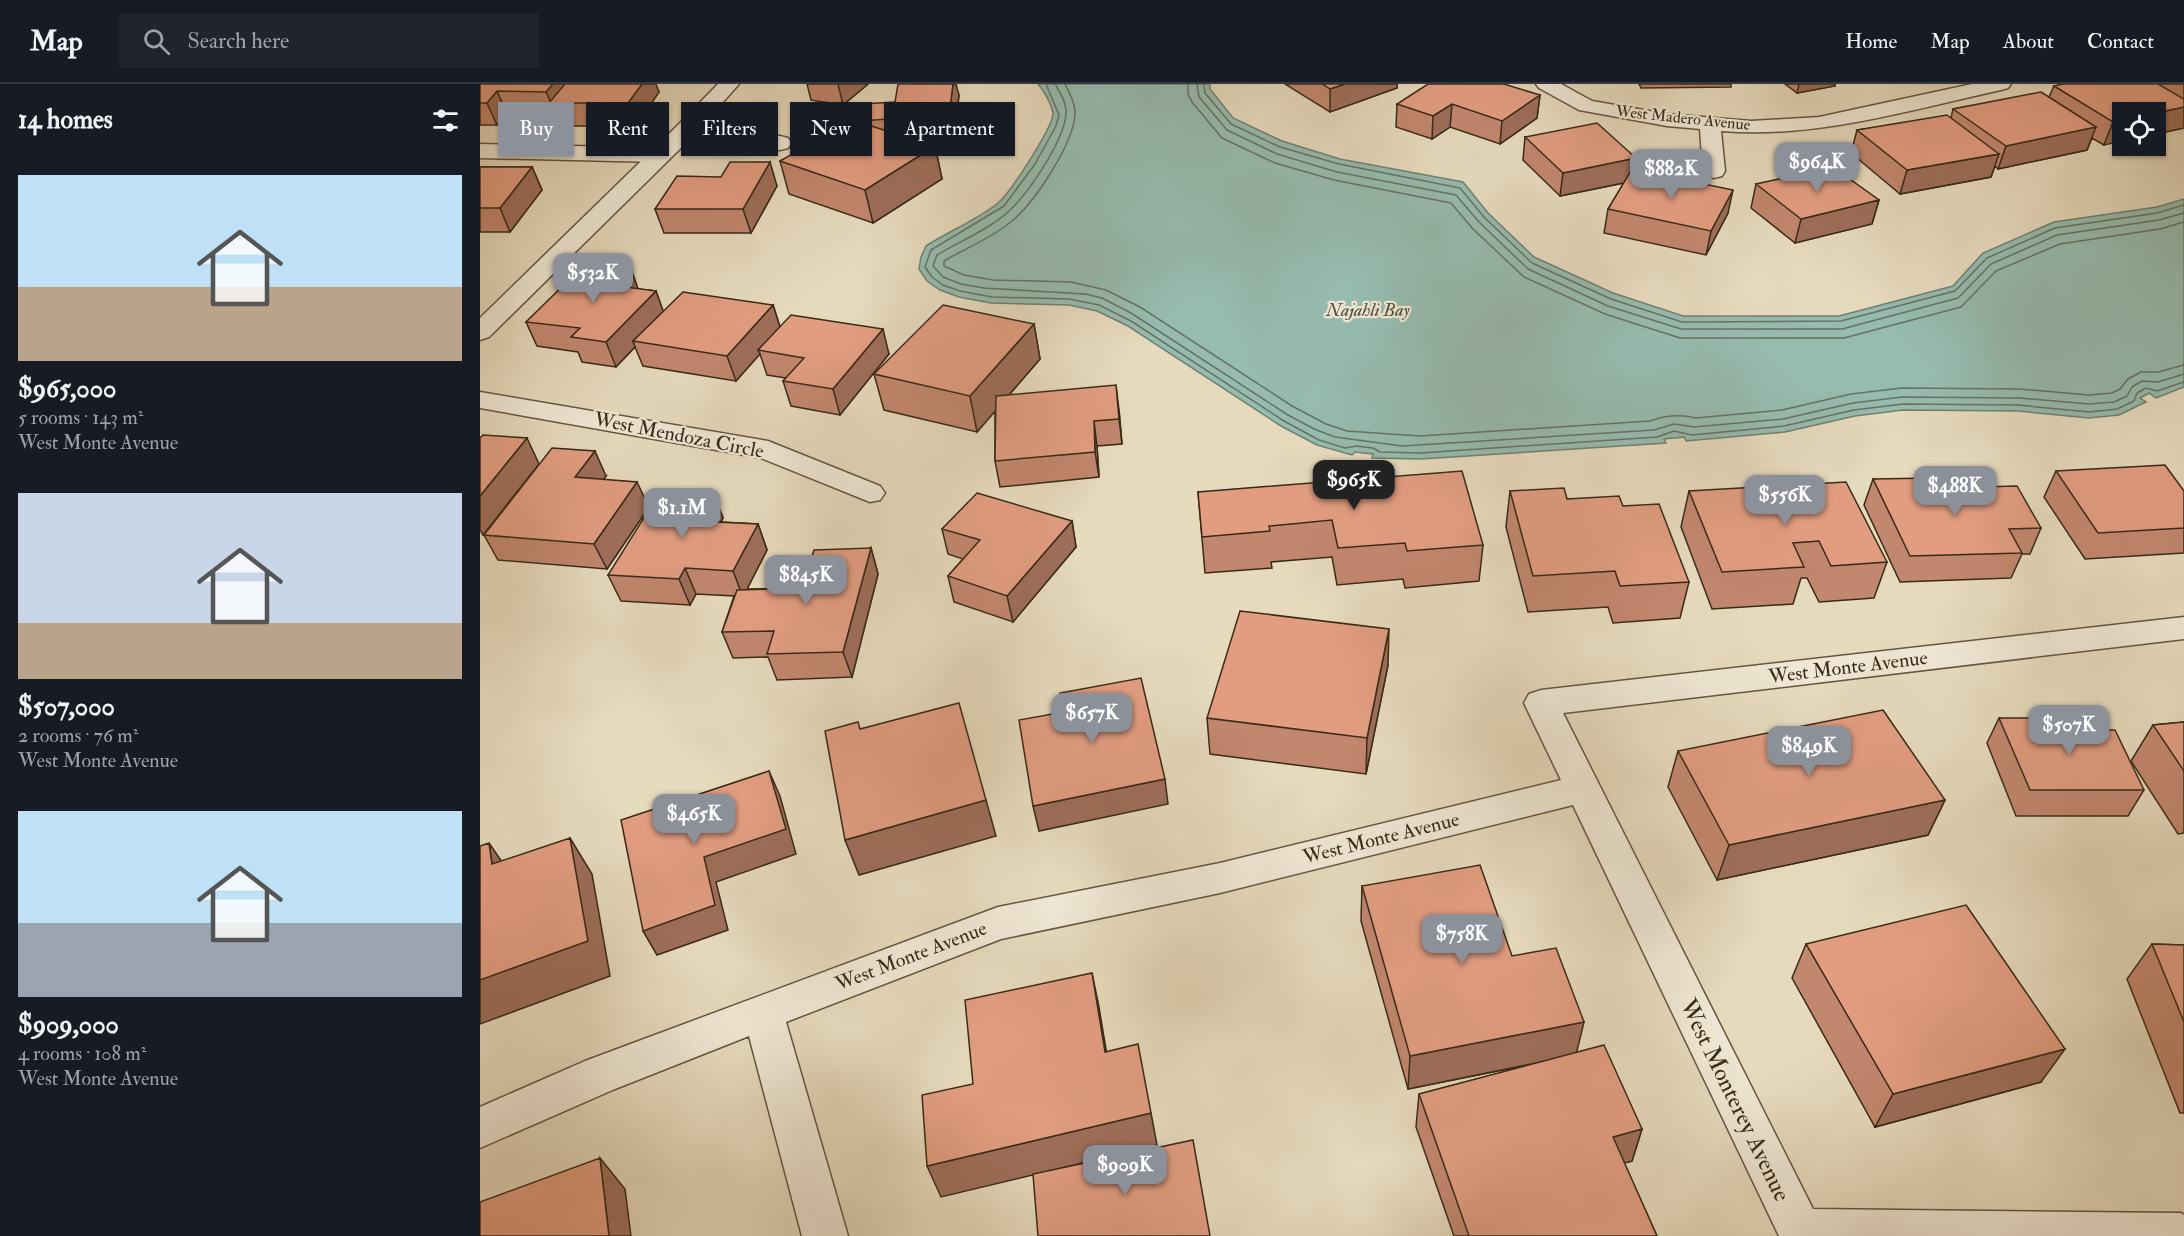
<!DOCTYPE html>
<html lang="en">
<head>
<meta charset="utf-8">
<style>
  :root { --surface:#171b24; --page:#20242c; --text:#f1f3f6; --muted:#9ea1a6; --line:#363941; --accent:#8c9099 }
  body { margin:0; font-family:"IM FELL Double Pica",serif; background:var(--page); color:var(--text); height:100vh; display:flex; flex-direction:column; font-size:22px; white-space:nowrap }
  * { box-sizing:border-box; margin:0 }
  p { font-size:20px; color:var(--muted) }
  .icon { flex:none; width:33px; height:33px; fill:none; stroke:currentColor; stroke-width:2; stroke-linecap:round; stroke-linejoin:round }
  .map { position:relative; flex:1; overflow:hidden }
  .drawer { display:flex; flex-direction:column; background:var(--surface); width:480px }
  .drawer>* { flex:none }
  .banner { position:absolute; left:18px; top:18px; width:570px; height:54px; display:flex; gap:12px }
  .fabs { position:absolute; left:1632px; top:18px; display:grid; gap:12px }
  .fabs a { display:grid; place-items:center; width:54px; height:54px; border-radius:0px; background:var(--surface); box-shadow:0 2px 4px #0004; font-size:30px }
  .price { position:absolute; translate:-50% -51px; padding:0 14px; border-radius:12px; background:var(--accent); color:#fff; font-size:20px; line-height:39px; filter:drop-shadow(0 2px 3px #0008) }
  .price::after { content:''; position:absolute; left:50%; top:36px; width:18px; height:14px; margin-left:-9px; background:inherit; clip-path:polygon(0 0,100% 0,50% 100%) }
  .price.active { background:#222; color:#fff }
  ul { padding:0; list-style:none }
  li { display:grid; align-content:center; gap:12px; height:318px; padding:0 18px }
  li span { display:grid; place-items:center; height:186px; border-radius:0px; color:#555 }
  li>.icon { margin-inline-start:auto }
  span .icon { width:108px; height:108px; fill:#fffc; stroke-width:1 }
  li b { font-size:26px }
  h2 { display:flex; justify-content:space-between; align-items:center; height:72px; padding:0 18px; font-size:26px }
  .tag { padding:0 21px; border-radius:0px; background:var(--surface); box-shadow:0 2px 4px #0004; font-size:21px; line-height:54px }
  .tag.active { background:var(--accent); color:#fff }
  header { display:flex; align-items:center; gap:36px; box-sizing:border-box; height:84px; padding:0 30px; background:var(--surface); border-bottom:2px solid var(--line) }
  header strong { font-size:28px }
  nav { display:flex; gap:33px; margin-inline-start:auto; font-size:21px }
  .search { width:420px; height:54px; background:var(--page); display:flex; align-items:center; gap:15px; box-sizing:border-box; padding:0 21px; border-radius:0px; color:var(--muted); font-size:22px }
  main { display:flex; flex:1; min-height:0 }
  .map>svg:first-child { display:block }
</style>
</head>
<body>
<header>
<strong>Map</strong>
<div class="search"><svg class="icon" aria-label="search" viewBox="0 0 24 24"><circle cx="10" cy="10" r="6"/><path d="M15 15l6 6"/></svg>Search here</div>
<nav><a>Home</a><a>Map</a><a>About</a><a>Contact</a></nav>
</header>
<main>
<section class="drawer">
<h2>14 homes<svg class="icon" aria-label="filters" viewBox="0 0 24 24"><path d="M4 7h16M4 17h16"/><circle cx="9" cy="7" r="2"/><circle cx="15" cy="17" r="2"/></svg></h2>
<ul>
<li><span style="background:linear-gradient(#bfe0f5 60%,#b9a48a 0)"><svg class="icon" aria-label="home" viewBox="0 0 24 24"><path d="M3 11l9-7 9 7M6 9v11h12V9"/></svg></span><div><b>$965,000</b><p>5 rooms · 143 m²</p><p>West Monte Avenue</p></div></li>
<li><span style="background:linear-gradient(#c9d6e8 70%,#b9a48a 0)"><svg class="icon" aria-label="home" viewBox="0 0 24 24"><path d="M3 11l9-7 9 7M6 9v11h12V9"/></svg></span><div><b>$507,000</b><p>2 rooms · 76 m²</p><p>West Monte Avenue</p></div></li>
<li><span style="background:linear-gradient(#bfe0f5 60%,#9aa5b1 0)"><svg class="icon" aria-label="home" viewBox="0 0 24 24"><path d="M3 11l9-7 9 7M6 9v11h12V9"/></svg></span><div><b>$909,000</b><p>4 rooms · 108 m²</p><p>West Monte Avenue</p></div></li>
</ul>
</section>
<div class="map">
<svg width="1704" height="1152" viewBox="0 0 1704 1152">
  <rect width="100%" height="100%" fill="#e6dabd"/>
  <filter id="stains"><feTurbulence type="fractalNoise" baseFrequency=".00333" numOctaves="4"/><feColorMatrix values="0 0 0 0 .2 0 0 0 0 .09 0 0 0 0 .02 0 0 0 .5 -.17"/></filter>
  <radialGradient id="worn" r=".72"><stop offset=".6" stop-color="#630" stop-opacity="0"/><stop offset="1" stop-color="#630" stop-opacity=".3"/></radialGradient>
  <path fill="#96bbaf" stroke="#708173" stroke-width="1.5" d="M 558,0 L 730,0 L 730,5 L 753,34 L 802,57 L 860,75 L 983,98 L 1008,129 L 1054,173 L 1133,209 L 1203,232 L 1359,232 L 1473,202 L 1503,169 L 1574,138 L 1677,123 L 1704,115 L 1704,303 L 1676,314 L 1669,309 L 1660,314 L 1666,318 L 1639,331 L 1609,334 L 1538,327 L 1423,326 L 1375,332 L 1305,348 L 1206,357 L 1204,353 L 1184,355 L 1186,359 L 941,375 L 892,374 L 893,370 L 875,368 L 872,371 L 837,361 L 801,342 L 648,242 L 617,227 L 589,221 L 511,219 L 479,213 L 460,206 L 447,197 L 439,185 L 441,173 L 446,162 C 469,147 497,136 518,119 C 530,109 574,42 573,29 C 571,19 564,7 558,0 Z"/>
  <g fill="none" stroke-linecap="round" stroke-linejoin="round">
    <path stroke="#677264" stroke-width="1.5" d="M 566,0 L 579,31 L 576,42 L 555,80 L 524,122 L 451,166 L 445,183 L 452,193 L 463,201 L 480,207 L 512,213 L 589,215 L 619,221 L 651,237 L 804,337 L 839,356 L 865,364 L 876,362 L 893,364 L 900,368 L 940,369 L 1177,353 L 1194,347 L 1212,351 L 1304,342 L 1374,326 L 1423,320 L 1538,321 L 1609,328 L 1637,325 L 1654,317 L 1657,309 L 1666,304 L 1677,307 L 1704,298
      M 575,0 C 580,9 587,19 586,30 C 584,57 548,110 528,128 C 508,146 480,157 457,171 L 453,182 L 463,193 L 481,200 L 504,204 L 605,210 L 622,214 L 651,229 L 808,331 L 834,345 L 855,353 L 922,362 L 1174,346 L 1194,340 L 1214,343 L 1303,335 L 1373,319 L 1422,313 L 1539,314 L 1609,320 L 1634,318 L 1647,312 L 1652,303 L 1662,297 L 1678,298 L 1704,290
      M 585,0 C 589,9 596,20 595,31 C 593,60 555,118 532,137 C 512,154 486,164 464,177 L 464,182 L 484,191 L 513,196 L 591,198 L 626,206 L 660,223 L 812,322 L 846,340 L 867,347 L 940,352 L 1170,337 C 1186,331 1200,330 1216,334 L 1302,326 L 1371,310 L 1422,304 L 1539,305 L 1609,311 L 1632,309 L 1640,305 L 1648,295 L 1661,288 L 1678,288 L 1704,281
      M 708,0 L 708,10 L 712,18 L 742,54 L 795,79 L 854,96 L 971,119 L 993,145 L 1044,193 L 1125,230 L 1200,254 L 1364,254 L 1481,223 L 1516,187 L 1580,160 L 1680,145 L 1704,138
      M 717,0 L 719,13 L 747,46 L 797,70 L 857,88 L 976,111 L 999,138 L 1048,185 L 1128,222 L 1201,245 L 1362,245 L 1478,214 L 1511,180 L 1577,151 L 1679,136 L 1704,129
      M 724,0 L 725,9 L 751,40 L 800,63 L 859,80 L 980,104 L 1004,133 L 1052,179 L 1131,215 L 1202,238 L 1361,237 L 1475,207 L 1507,174 L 1575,144 L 1677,129 L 1704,121"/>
    <defs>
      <path id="minor" d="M 1056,0 L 1081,0 L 1112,17 L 1187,30 L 1271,37 L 1339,33 L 1492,0 L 1531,0 L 1528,4 L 1521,6 C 1429,26 1336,55 1241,47 L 1245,87 L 1242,92 L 1234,94 L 1226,92 L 1223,87 L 1220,45 L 1187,42 L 1099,26 L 1059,4 Z
        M 202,44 L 300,52 L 308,54 L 311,59 L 308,64 L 300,66 L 194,55 L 191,50 L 194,45 Z
        M 0,60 L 180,64 L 188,66 L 191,71 L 188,76 L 180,78 L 0,74 Z
        M 0,308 L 288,357 L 400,402 L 405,409 L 400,416 L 390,418 L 281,374 L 0,324 Z
        M 1704,533 L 1704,555 L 1083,629 L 1333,1125 L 1701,1129 L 1704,1131 L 1704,1152 L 1299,1152 L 1093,721 L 740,809 L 521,855 L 306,938 L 368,1152 L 322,1152 L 269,952 L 135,1005 L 0,1064 L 0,1023 L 105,977 L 518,823 L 740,779 L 1081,696 L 1044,619 L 1049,610 L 1061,606 Z"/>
      <path id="tertiary" d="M 238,0 L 259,0 L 210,55 L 9,253 L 0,256 L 0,234 L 194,45 Z"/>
    </defs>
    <use href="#minor" stroke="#645641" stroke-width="3"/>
    <use href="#tertiary" stroke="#645641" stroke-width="3"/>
    <use href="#minor" fill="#efe7d4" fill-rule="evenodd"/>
    <use href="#tertiary" fill="#efe7d4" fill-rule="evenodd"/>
  </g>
  <path fill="#c2876f" stroke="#382a18" stroke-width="1.5" d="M 0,0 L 179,8 L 156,42 L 78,42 L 74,30 L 27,30 L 17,41 L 0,41 Z
    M 327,0 L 388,0 L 363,21 L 331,16 Z
    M 805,0 L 917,0 L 917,4 L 850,28 Z
    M 1159,0 L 1251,0 L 1251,3 L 1161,4 Z
    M 1305,0 L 1355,0 L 1355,2 L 1317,9 Z
    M 1584,0 L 1704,0 L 1704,44 L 1676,50 L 1676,28 L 1624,61 L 1612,54 L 1607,66 L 1518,85 L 1515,82 L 1511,93 L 1420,110 L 1371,69 L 1377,46 L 1471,34 L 1473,25 L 1569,13 L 1574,2 Z
    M 479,11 L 474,54 L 437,57 L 455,62 L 462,95 L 393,139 L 309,110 L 300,77 L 379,38 L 379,37 L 415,18 Z
    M 1060,11 L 1057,34 L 1020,60 L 970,43 L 952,55 L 916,43 L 917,20 Z
    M 1045,53 L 1156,74 L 1154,86 L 1248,129 L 1226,171 L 1124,149 L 1128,125 L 1144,99 L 1080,112 L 1043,76 Z
    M 0,83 L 52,83 L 62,106 L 30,148 L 0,148 Z
    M 1276,100 L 1399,116 L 1392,140 L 1315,159 L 1271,124 Z
    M 297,102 L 271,149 L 184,149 L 175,125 Z
    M 152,188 L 158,205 L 176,207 L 183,228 L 293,221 L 300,243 L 409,270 L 360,331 L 311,322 L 303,297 L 306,294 L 287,291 L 280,270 L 256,297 L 163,282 L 155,263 L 136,283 L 102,278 L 98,268 L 57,262 L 46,238 Z
    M 554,240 L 560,275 L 529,311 L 639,326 L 642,360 L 617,362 L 619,393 L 520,403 L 515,377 L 515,327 L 497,348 L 404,326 L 394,290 Z
    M 1576,387 L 1704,407 L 1704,469 L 1605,475 L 1564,413 Z
    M 126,392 L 124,395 L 169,423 L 127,485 L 18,476 L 4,451 Z
    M 1393,395 L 1460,404 L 1561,444 L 1550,470 L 1542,470 L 1531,494 L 1420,498 L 1384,421 Z
    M 1030,407 L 1143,422 L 1209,498 L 1200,534 L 1133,539 L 1128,523 L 1048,528 L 1026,443 Z
    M 1209,407 L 1407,478 L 1394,514 L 1339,518 L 1327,494 L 1321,494 L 1313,520 L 1232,525 L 1201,443 Z
    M 233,408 L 243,434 L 241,438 L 278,440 L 287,466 L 267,505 L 322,504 L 391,464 L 398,490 L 372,593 L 297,596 L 288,573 L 253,574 L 242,548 L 254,512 L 216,510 L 210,521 L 141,517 L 128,491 Z
    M 718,408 L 1003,461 L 999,497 L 925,504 L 923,495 L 857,501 L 852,473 L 791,478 L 792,484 L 725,489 Z
    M 592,437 L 596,463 L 533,538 L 474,518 L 468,492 L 483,475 L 468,470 L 462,445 Z
    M 908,581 L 886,690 L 730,670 L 727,634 Z
    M 1519,634 L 1595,646 L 1664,706 L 1648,732 L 1536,732 L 1507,659 Z
    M 1704,638 L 1704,749 L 1698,750 L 1651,677 L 1673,641 Z
    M 1198,667 L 1465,716 L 1448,751 L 1237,796 L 1188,703 Z
    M 882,802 L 1032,872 L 1097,968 L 1162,1045 L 1152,1077 L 1144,1079 L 1177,1152 L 974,1152 L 936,1043 L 939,1010 L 1054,980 L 928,1005 L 881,837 Z
    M 1326,860 L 1561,998 L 1395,1043 L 1312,894 Z
    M 1672,860 L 1704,861 L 1704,1029 L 1700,1029 L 1647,895 Z"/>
  <path fill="#9e6e5a" stroke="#382a18" stroke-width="1.5" d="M 73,0 L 100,0 L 71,19 L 66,8 Z
    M 162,0 L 176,0 L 179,8 L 156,42 L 148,19 Z
    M 358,0 L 388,0 L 363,21 Z
    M 473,0 L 476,0 L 479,11 L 474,54 L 469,31 Z
    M 865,0 L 917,0 L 917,4 L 850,28 L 850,5 Z
    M 1319,0 L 1355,0 L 1355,2 L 1317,9 Z
    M 17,7 L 27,30 L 17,41 L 7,19 Z
    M 1060,11 L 1057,34 L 1020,60 L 1022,37 Z
    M 972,20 L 970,43 L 952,55 L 953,32 Z
    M 1704,23 L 1704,44 L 1676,50 L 1676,29 Z
    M 1642,36 L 1642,57 L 1624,61 L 1633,38 Z
    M 1616,43 L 1607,66 L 1518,85 L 1526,62 Z
    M 455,62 L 462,95 L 393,139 L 385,106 Z
    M 1519,70 L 1511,93 L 1420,110 L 1427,86 Z
    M 1156,74 L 1153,97 L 1080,112 L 1083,89 Z
    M 290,78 L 297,102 L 271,149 L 263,125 Z
    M 52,83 L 62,106 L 30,148 L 20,124 Z
    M 1253,106 L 1248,129 L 1226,171 L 1231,147 Z
    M 1399,116 L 1392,140 L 1315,159 L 1321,135 Z
    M 152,188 L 161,213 L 138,202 Z
    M 176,207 L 185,232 L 153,257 L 155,263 L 136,283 L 126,258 Z
    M 293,221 L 301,246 L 278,266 L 280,270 L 256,297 L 247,272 Z
    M 554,240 L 560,275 L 497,348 L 490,312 Z
    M 403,245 L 409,270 L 360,331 L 353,305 Z
    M 636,301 L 639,326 L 642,360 L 639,335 Z
    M 614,337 L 617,362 L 619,393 L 615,368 Z
    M 47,354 L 59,380 L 3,451 L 0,446 L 0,412 Z
    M 115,367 L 126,392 L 107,419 L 95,393 Z
    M 157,398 L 169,423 L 127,485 L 114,460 Z
    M 233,408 L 243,434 L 227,463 L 216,437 Z
    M 592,437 L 596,463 L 533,538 L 527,512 Z
    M 278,440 L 287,466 L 263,513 L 253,487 Z
    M 391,464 L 398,490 L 372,593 L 363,568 Z
    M 205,484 L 216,510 L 210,521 L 199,495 Z
    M 909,545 L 908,581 L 886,690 L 887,654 Z
    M 289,687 L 300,712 L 316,770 L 236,798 L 248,846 L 177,871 L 163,847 L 224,773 Z
    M 685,695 L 688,720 L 559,747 L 553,722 Z
    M 506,716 L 516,752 L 379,791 L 365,756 Z
    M 1465,716 L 1448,751 L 1237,796 L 1249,761 Z
    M 90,754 L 112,790 L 130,892 L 0,940 L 0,896 Z
    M 9,759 L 33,794 L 12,780 Z
    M 612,889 L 619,923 L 632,1001 L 625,968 Z
    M 1104,938 L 1096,971 L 928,1005 L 930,972 Z
    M 1585,965 L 1561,998 L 1395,1043 L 1413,1010 Z
    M 671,1029 L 677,1061 L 461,1113 L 447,1082 Z
    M 1162,1045 L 1152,1077 L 1124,1085 L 1133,1053 Z
    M 120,1074 L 145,1105 L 151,1152 L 129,1152 Z"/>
  <path fill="#e29d81" stroke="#382a18" stroke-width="1.5" d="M 0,0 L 73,0 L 66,8 L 17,7 L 7,19 L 0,19 Z
    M 85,0 L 162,0 L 148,19 L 69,19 Z
    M 418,0 L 473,0 L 469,31 L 379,37 L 382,20 L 415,18 Z
    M 842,0 L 865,0 L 850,5 Z
    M 948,0 L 1024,0 L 1060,11 L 1022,37 L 972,20 L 953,32 L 917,20 Z
    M 1584,0 L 1678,0 L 1704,15 L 1704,23 L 1676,29 L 1676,28 L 1642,28 L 1642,36 L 1633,38 L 1574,2 Z
    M 1561,8 L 1616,43 L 1526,62 L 1473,25 Z
    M 1467,31 L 1519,70 L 1427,86 L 1377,46 Z
    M 372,36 L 455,62 L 385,106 L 300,77 Z
    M 1117,39 L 1156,74 L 1083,89 L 1045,53 Z
    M 250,78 L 290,78 L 263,125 L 175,125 L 197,92 L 241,93 Z
    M 0,83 L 52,83 L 20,124 L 0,124 Z
    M 1353,83 L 1399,116 L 1321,135 L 1276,100 Z
    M 1152,85 L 1253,106 L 1231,147 L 1128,125 Z
    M 103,182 L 152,188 L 138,202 L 176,207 L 126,258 L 91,253 L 100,244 L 46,238 Z
    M 203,208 L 293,221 L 247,272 L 153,257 Z
    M 463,221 L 554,240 L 490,312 L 394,290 Z
    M 311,231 L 403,245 L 353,305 L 303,297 L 324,274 L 278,266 Z
    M 636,301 L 639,335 L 614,337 L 615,368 L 515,377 L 516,312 Z
    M 3,351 L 47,354 L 0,412 L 0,354 Z
    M 72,364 L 115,367 L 95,393 L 157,398 L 114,460 L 4,451 Z
    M 1685,381 L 1704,407 L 1704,444 L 1618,449 L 1576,387 Z
    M 982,387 L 1003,461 L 927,467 L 925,459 L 858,464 L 852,436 L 789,442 L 790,447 L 722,453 L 718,408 Z
    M 1454,394 L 1460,404 L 1537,402 L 1561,444 L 1529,445 L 1542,469 L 1430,472 L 1393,395 Z
    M 1366,398 L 1407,478 L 1351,482 L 1339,457 L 1313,459 L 1324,483 L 1242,488 L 1209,407 Z
    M 1084,404 L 1087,415 L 1139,412 L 1143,422 L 1179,420 L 1209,498 L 1140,502 L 1135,487 L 1053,492 L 1030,407 Z
    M 182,405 L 233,408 L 216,437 L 278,440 L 253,487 L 205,484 L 199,495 L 128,491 Z
    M 497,409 L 592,437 L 527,512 L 468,492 L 500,456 L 462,445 Z
    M 391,464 L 363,568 L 287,570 L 294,547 L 242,548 L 257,506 L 322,504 L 334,466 Z
    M 760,527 L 909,545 L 887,654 L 727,634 Z
    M 661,594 L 685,695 L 553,722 L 539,636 L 584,628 L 580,609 Z
    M 479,619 L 506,716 L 365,756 L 345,647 L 378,638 L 380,645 Z
    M 1403,626 L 1465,716 L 1249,761 L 1198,667 Z
    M 1519,634 L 1589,634 L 1595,646 L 1635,646 L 1664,706 L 1550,706 Z
    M 1704,638 L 1704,687 L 1673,641 Z
    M 289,687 L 306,745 L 224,773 L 235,821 L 163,847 L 141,736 Z
    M 90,754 L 108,857 L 0,896 L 0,762 L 9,759 L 12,780 Z
    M 1000,781 L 1032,872 L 1076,864 L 1104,938 L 930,972 L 882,802 Z
    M 1486,821 L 1585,965 L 1413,1010 L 1326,860 Z
    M 1672,860 L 1704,861 L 1704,938 Z
    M 612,889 L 625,968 L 658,960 L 671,1029 L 447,1082 L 442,1011 L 493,1000 L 485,916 Z
    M 1124,961 L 1162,1045 L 1133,1053 L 1177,1152 L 989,1152 L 939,1010 Z
    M 713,1056 L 730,1152 L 558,1152 L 553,1090 Z
    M 120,1074 L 129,1152 L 0,1152 L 0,1118 Z"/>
  <g text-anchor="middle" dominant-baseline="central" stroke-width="4.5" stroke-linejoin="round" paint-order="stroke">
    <g font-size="16" fill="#382a18" stroke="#efe7d4">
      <text transform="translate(1203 34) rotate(6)">West Madero Avenue</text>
    </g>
    <g font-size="18" font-style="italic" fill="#504e3e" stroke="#efe7d4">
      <text x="888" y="226">Najahli Bay</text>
    </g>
    <g font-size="20" fill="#382a18" stroke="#efe7d4">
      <text transform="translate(199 351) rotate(11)">West Mendoza Circle</text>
      <text transform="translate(1368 583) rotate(-7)">West Monte Avenue</text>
      <text transform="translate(901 754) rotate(-14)">West Monte Avenue</text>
      <text transform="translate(431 872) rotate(-21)">West Monte Avenue</text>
    </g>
    <g font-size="24" fill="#382a18" stroke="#efe7d4">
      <text transform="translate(1255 1016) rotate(64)">West Monterey Avenue</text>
    </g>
  </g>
  <rect width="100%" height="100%" filter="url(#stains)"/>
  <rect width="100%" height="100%" fill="url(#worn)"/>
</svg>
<div class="fabs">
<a><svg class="icon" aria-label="locate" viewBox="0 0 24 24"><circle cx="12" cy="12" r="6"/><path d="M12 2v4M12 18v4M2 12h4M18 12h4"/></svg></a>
</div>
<b class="price" style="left:1337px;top:109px">$964K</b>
<b class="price" style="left:1191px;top:116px">$882K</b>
<b class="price" style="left:113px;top:220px">$532K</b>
<b class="price active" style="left:874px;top:427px">$965K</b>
<b class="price" style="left:1475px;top:433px">$488K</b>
<b class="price" style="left:1305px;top:442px">$556K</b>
<b class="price" style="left:202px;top:455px">$1.1M</b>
<b class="price" style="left:326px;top:522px">$845K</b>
<b class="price" style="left:612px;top:660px">$657K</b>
<b class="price" style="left:1589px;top:672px">$507K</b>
<b class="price" style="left:1329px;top:693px">$849K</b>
<b class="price" style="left:214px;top:761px">$465K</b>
<b class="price" style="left:982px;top:881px">$758K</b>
<b class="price" style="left:645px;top:1112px">$909K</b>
<div class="banner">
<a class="tag active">Buy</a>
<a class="tag">Rent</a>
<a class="tag">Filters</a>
<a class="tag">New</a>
<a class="tag">Apartment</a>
</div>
</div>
</main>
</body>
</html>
